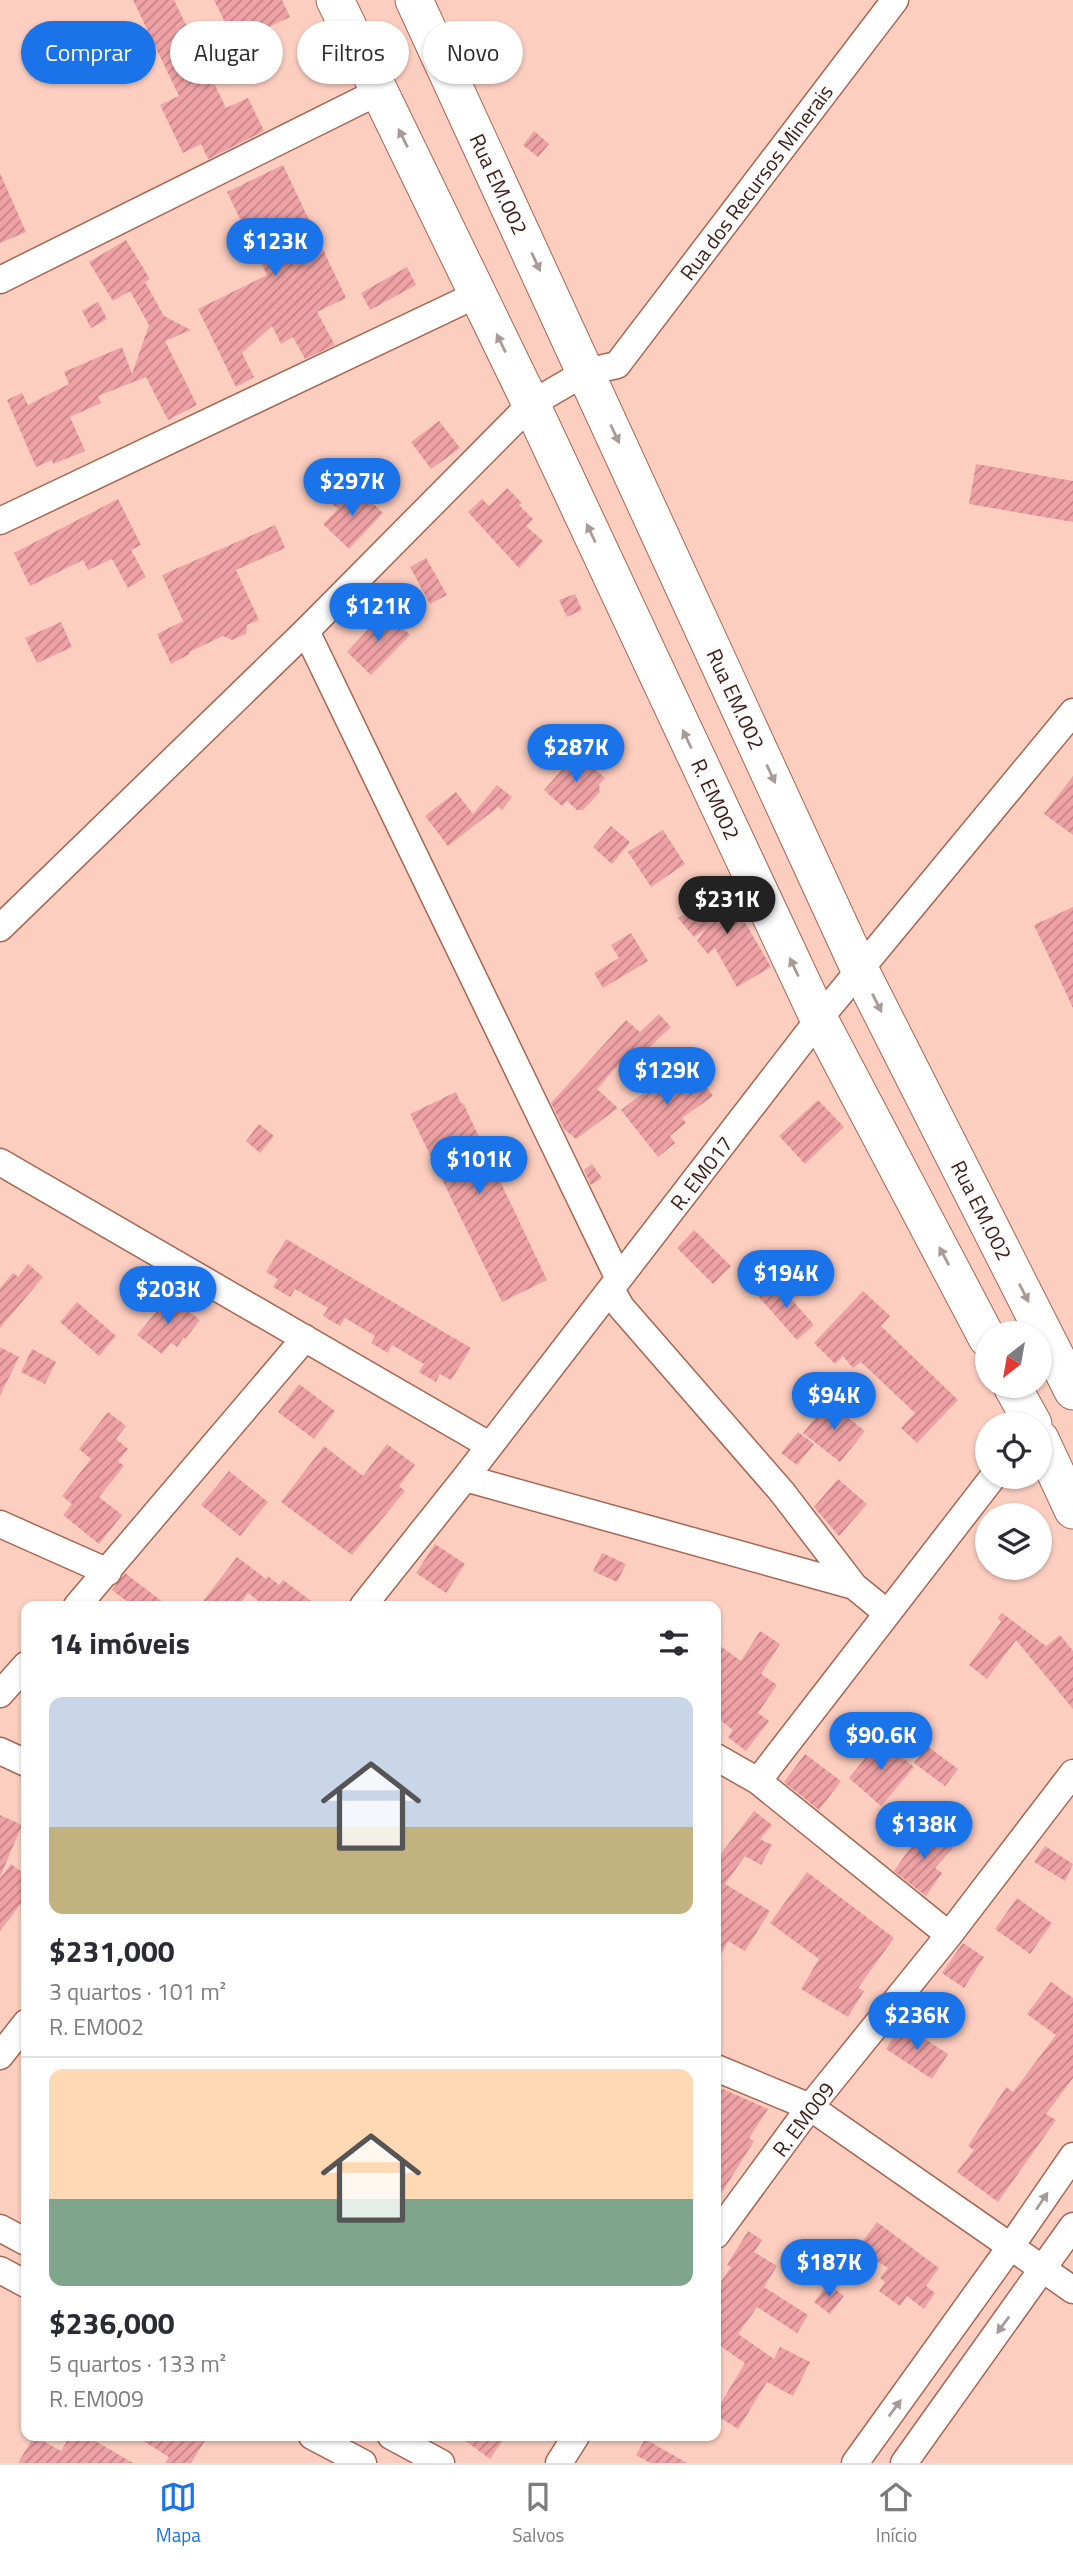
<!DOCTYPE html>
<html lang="pt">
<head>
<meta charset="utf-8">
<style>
  :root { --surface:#fff; --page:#f2f2f3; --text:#2b2b33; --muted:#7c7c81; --line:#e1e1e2; --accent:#1a73e8 }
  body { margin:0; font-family:"Titillium Web",sans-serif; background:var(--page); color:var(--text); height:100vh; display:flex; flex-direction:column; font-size:26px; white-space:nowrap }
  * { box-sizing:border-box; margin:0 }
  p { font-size:23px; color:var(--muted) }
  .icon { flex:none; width:38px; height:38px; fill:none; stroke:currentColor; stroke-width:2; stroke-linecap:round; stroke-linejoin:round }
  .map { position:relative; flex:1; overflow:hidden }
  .side { position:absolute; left:21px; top:1601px; width:700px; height:840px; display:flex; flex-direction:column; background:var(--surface); border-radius:14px; box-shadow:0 2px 5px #0004 }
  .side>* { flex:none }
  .hud { position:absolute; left:21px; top:21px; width:700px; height:63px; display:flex; gap:14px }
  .needle { width:46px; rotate:211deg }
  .controls { position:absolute; left:975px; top:1321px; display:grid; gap:14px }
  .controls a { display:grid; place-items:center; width:77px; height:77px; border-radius:50%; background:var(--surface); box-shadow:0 2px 5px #0004; font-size:35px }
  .price { position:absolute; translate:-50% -60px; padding:0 16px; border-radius:24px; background:var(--accent); color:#fff; font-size:23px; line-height:46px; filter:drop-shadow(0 2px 4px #0008) }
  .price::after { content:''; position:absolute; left:50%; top:42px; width:21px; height:16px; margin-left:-10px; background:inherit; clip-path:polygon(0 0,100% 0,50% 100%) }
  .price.current { background:#222; color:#fff }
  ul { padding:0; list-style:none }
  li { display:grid; align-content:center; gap:14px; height:371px; padding:0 28px }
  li+li { border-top:2px solid var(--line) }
  li span { display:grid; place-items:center; height:217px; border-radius:14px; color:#555 }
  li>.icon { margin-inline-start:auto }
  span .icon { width:126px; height:126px; fill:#fffc; stroke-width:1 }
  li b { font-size:30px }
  h2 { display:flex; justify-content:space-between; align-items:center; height:84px; padding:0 28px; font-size:30px }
  .tag { padding:0 24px; border-radius:32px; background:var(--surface); box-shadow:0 2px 5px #0004; font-size:24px; line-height:63px }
  .tag.current { background:var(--accent); color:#fff }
  .dock { display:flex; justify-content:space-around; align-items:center; height:98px; border-top:2px solid var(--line); background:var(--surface); font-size:19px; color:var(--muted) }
  .dock a { display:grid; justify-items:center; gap:4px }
  .dock .current { color:var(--accent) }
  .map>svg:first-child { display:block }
</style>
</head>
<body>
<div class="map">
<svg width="1073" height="2463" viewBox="0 0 1073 2463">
  <defs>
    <pattern id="building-hatch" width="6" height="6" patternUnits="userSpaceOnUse" patternTransform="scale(1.75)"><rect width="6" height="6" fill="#efa2a5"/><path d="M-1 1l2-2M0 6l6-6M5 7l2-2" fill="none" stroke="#c38385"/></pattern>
  </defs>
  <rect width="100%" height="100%" fill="#fccec0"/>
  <path fill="url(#building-hatch)" d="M 133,0 L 174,0 L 226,108 L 248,98 L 264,131 L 208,159 L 201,144 L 183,153 L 160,105 L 179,96 Z
    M 214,0 L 282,0 L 290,17 L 235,43 Z
    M 534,131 L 549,144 L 538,157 L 523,145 Z
    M 283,165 L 346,298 L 317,312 L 335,345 L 305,359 L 293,337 L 281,344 L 272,326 L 242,353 L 254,377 L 236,387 L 198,309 L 267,275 L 227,192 Z
    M 0,173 L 26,232 L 0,243 Z
    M 126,240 L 150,279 L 145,282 L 164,316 L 191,330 L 165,341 L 197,405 L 168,420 L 146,377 L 98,396 L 101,403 L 70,417 L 85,451 L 53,464 L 52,460 L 36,467 L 7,400 L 22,393 L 28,405 L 69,384 L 64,372 L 122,347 L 132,374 L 149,325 L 130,291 L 113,301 L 89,262 Z
    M 407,267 L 416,285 L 370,310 L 361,293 Z
    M 98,302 L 107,319 L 91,328 L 82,311 Z
    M 439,421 L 460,448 L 431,469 L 411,442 Z
    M 976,464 L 1073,481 L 1073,522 L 969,504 Z
    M 507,488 L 522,503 L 519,505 L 533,519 L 526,526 L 543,541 L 519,568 L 468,512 L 482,499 L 489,506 Z
    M 342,489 L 357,503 L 364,495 L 383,513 L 349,549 L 323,524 L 338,509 L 330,502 Z
    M 118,499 L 141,545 L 131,550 L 146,577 L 128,588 L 112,559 L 88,570 L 83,560 L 30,586 L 14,553 Z
    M 275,525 L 285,548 L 236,570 L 259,620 L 247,625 L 246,634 L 232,640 L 223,636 L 189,652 L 190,654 L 171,664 L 157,634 L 183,621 L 162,575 Z
    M 426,558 L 447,595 L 430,604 L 410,567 Z
    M 575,594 L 582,610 L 567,617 L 559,600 Z
    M 385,611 L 410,635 L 371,675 L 347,652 Z
    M 61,622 L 72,647 L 37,663 L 25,638 Z
    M 577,753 L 605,778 L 599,785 L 600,792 L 583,810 L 577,810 L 567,801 L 562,806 L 544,790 Z
    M 1073,776 L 1073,835 L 1044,814 Z
    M 497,785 L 512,797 L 502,810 L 498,807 L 448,846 L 425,816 L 456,792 L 473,814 Z
    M 611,826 L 630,842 L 612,864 L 593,847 Z
    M 663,830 L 685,864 L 651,887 L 628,852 Z
    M 730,887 L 740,905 L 736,907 L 771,967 L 737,987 L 715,948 L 708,954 L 697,941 L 706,929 L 694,937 L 678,918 Z
    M 1073,907 L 1073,1008 L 1034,925 Z
    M 631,933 L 648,961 L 603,988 L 594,973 L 619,958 L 611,945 Z
    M 659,1014 L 671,1027 L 635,1061 L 628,1054 L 597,1089 L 618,1108 L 576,1139 L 564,1129 L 551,1103 L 626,1020 L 640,1032 Z
    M 687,1060 L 713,1096 L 682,1118 L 686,1123 L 670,1136 L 675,1143 L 658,1157 L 621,1110 Z
    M 456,1092 L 461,1104 L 463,1103 L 547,1280 L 502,1302 L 410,1114 Z
    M 818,1100 L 844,1127 L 805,1164 L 779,1136 Z
    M 259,1124 L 274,1136 L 260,1153 L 246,1141 Z
    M 592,1164 L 602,1178 L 591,1185 L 584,1170 Z
    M 694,1230 L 731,1266 L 713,1284 L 677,1248 Z
    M 286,1239 L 471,1348 L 451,1380 L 440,1374 L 436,1382 L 419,1372 L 424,1364 L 392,1345 L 388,1353 L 371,1343 L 375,1336 L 345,1318 L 340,1326 L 323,1316 L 328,1308 L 295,1289 L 290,1297 L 273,1287 L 278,1279 L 266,1272 Z
    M 28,1264 L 43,1277 L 0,1328 L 0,1288 L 13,1273 L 18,1277 Z
    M 773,1278 L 814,1325 L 797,1340 L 758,1296 Z
    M 863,1291 L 890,1316 L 881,1326 L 958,1400 L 917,1443 L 901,1428 L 915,1413 L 861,1362 L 853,1368 L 843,1356 L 835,1364 L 814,1343 Z
    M 169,1297 L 200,1320 L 185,1339 L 184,1337 L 177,1347 L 171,1343 L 162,1354 L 137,1335 Z
    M 77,1302 L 116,1336 L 99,1356 L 60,1322 Z
    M 0,1347 L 19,1357 L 0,1396 Z
    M 32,1349 L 56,1362 L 45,1384 L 21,1372 Z
    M 299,1384 L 335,1411 L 314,1439 L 278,1412 Z
    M 828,1402 L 865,1431 L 840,1462 L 803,1433 Z
    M 108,1412 L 126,1426 L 116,1439 L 128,1449 L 118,1461 L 124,1466 L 99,1497 L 122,1515 L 99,1544 L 63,1515 L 72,1504 L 62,1496 L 91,1459 L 79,1449 Z
    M 798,1432 L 814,1444 L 797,1465 L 781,1453 Z
    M 387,1444 L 415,1465 L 399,1486 L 405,1491 L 352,1555 L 281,1502 L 324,1446 L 363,1476 Z
    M 229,1471 L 268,1502 L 240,1536 L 201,1505 Z
    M 838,1479 L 867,1504 L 839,1536 L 814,1507 Z
    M 435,1544 L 465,1564 L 446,1593 L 416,1573 Z
    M 602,1553 L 626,1564 L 617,1582 L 593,1571 Z
    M 237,1557 L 266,1579 L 268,1576 L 279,1585 L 283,1580 L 318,1606 L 265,1606 L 248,1593 L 238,1606 L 199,1606 Z
    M 125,1573 L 142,1586 L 168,1606 L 133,1606 L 112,1590 Z
    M 1002,1613 L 1046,1646 L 1060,1635 L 1073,1651 L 1073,1709 L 1016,1640 L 987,1679 L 969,1665 L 1001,1622 L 998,1618 Z
    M 760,1631 L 780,1644 L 761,1674 L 777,1685 L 758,1713 L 769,1721 L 746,1751 L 728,1737 L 733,1730 L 716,1717 L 716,1643 L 741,1661 Z
    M 881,1739 L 914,1767 L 881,1806 L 849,1778 Z
    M 927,1746 L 958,1769 L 945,1786 L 914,1763 Z
    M 805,1754 L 841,1781 L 819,1810 L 784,1782 Z
    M 754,1811 L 772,1825 L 760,1839 L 772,1845 L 761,1865 L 745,1856 L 725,1884 L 770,1911 L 745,1951 L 728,1941 L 716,1964 L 716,1860 Z
    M 0,1815 L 22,1825 L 0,1877 Z
    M 926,1825 L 953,1848 L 935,1868 L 942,1873 L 926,1896 L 894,1871 Z
    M 1045,1846 L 1073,1864 L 1065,1881 L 1034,1862 Z
    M 11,1864 L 26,1875 L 26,1897 L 0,1931 L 0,1878 Z
    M 807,1872 L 894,1938 L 858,1988 L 864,1991 L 848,2017 L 801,1989 L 819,1959 L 770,1923 Z
    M 1017,1898 L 1052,1923 L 1030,1954 L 995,1929 Z
    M 963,1943 L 984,1957 L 964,1988 L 942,1973 Z
    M 1051,1982 L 1073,1998 L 1073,2078 L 1046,2114 L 1056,2120 L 998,2202 L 957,2172 L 974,2150 L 968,2146 L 1006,2087 L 1013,2092 L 1056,2035 L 1027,2014 Z
    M 902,2024 L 948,2054 L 932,2079 L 886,2049 Z
    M 716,2086 L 768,2109 L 749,2138 L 754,2141 L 716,2202 Z
    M 877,2222 L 939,2268 L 926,2286 L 935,2293 L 924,2309 L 907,2296 L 900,2306 L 879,2291 L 885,2282 L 880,2278 L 888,2268 L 857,2249 Z
    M 748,2231 L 762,2240 L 754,2252 L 777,2266 L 764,2287 L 808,2315 L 797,2333 L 757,2307 L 738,2334 L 774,2359 L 780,2347 L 810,2362 L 793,2396 L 767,2382 L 738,2429 L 716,2415 L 716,2411 L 745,2363 L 716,2343 L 716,2289 L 731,2267 L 727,2265 Z
    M 828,2284 L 844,2296 L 830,2314 L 814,2302 Z
    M 34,2436 L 61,2451 L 70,2436 L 87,2436 L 133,2463 L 18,2463 Z
    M 135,2436 L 208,2436 L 191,2463 L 165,2463 L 169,2457 Z
    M 459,2436 L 506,2436 L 490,2459 Z
    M 645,2439 L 687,2463 L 650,2463 L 636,2455 Z"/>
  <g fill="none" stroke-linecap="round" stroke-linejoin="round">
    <defs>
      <path id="street" d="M 0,280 L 380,91
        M 0,521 L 478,294
        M 306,631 L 618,1277
        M 0,928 L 306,631 L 531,404 L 586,372 L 617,365 L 895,0
        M 0,1162 L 489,1445
        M 611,1289 L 621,1307 L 782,1492 L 854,1586
        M 465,1478 L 854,1586 L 887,1613
        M 0,1524 L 108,1572
        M 77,1606 L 305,1338
        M 363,1606 L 465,1478 L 819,1019 L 1073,712
        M 0,1694 L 26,1665
        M 0,1751 L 26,1763
        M 716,1757 L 758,1781 L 949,1935
        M 758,1781 L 993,1477
        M 0,2056 L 26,2023
        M 716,2068 L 810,2107 L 1073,2290
        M 0,2228 L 26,2242
        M 716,2235 L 810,2107 L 949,1935 L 1073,1773
        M 0,2270 L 26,2284
        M 312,2436 L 363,2463
        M 391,2436 L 441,2463
        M 559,2463 L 576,2436
        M 855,2463 L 1011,2246 L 1073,2156
        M 904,2463 L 1073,2226"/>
      <path id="secondary" d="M 335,0 L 531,404 L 819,1019 L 987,1338
        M 414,0 L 859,968 L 1073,1391
        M 1012,1386 L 1033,1424
        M 1040,1439 L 1073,1510"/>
    </defs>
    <use href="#street" stroke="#a86552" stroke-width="29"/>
    <use href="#secondary" stroke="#a86552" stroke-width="39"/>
    <use href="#street" stroke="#fff" stroke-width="26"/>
    <use href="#secondary" stroke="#fff" stroke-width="37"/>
  </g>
  <defs><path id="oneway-solid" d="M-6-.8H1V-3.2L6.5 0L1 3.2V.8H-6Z" transform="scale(1.75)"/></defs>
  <g fill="#a79a97">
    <use href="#oneway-solid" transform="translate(403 138) rotate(-116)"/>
    <use href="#oneway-solid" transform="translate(536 262) rotate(65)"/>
    <use href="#oneway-solid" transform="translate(501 343) rotate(-116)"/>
    <use href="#oneway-solid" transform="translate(615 434) rotate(65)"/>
    <use href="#oneway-solid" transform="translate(591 533) rotate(-115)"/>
    <use href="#oneway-solid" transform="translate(687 739) rotate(-115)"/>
    <use href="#oneway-solid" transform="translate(771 774) rotate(65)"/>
    <use href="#oneway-solid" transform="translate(794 967) rotate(-115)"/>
    <use href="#oneway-solid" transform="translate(877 1003) rotate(63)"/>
    <use href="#oneway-solid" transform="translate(944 1256) rotate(-118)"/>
    <use href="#oneway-solid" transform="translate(1024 1293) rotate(63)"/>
    <use href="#oneway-solid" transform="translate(1042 2201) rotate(-56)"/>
    <use href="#oneway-solid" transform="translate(1003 2325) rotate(126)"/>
    <use href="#oneway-solid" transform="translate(895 2408) rotate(-54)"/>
  </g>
  <g text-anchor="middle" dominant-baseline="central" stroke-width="5" stroke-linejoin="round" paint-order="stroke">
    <g font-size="21" fill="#3b1f17" stroke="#fbfbfb">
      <text transform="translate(756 182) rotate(-53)">Rua dos Recursos Minerais</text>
      <text transform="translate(499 184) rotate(65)">Rua EM.002</text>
      <text transform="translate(736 699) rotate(65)">Rua EM.002</text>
      <text transform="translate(716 799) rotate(65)">R. EM002</text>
      <text transform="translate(701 1173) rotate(-52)">R. EM017</text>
      <text transform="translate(982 1210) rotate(63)">Rua EM.002</text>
      <text transform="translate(803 2119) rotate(-53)">R. EM009</text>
    </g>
  </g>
</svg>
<div class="controls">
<a><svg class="needle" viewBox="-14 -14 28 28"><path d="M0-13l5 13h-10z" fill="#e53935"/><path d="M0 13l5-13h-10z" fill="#7c7c81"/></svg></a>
<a><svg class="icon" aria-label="locate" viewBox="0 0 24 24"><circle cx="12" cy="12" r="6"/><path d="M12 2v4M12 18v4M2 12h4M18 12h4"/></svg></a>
<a><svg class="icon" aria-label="layers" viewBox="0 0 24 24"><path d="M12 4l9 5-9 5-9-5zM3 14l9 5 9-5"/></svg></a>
</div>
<b class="price" style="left:275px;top:278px">$123K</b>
<b class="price" style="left:352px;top:518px">$297K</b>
<b class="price" style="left:378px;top:643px">$121K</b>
<b class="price" style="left:576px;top:784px">$287K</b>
<b class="price current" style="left:727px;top:936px">$231K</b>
<b class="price" style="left:667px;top:1107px">$129K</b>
<b class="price" style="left:479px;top:1196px">$101K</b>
<b class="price" style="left:786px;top:1310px">$194K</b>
<b class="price" style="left:168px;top:1326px">$203K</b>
<b class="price" style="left:834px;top:1432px">$94K</b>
<b class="price" style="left:881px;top:1772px">$90.6K</b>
<b class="price" style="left:924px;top:1861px">$138K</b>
<b class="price" style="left:917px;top:2052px">$236K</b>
<b class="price" style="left:829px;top:2299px">$187K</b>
<div class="hud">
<a class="tag current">Comprar</a>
<a class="tag">Alugar</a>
<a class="tag">Filtros</a>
<a class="tag">Novo</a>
</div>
<section class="side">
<h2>14 imóveis<svg class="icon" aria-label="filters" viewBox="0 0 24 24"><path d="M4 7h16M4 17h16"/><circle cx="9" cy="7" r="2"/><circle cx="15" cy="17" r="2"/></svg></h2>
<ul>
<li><span style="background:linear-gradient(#c9d6e8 60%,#c2b280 0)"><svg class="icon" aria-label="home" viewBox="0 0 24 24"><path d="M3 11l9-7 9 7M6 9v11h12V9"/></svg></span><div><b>$231,000</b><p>3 quartos · 101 m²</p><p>R. EM002</p></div></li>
<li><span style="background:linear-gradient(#ffd9b3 60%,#7fa58c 0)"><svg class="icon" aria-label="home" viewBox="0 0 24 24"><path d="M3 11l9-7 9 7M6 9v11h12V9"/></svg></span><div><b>$236,000</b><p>5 quartos · 133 m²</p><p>R. EM009</p></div></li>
</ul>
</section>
</div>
<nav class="dock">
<a class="current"><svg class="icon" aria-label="map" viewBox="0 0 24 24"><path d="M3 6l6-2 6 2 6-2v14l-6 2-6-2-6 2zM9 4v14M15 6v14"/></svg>Mapa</a>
<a><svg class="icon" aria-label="saved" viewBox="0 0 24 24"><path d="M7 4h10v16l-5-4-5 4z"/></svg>Salvos</a>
<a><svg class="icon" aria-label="home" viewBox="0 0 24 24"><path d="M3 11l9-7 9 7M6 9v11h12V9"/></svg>Início</a>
</nav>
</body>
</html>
